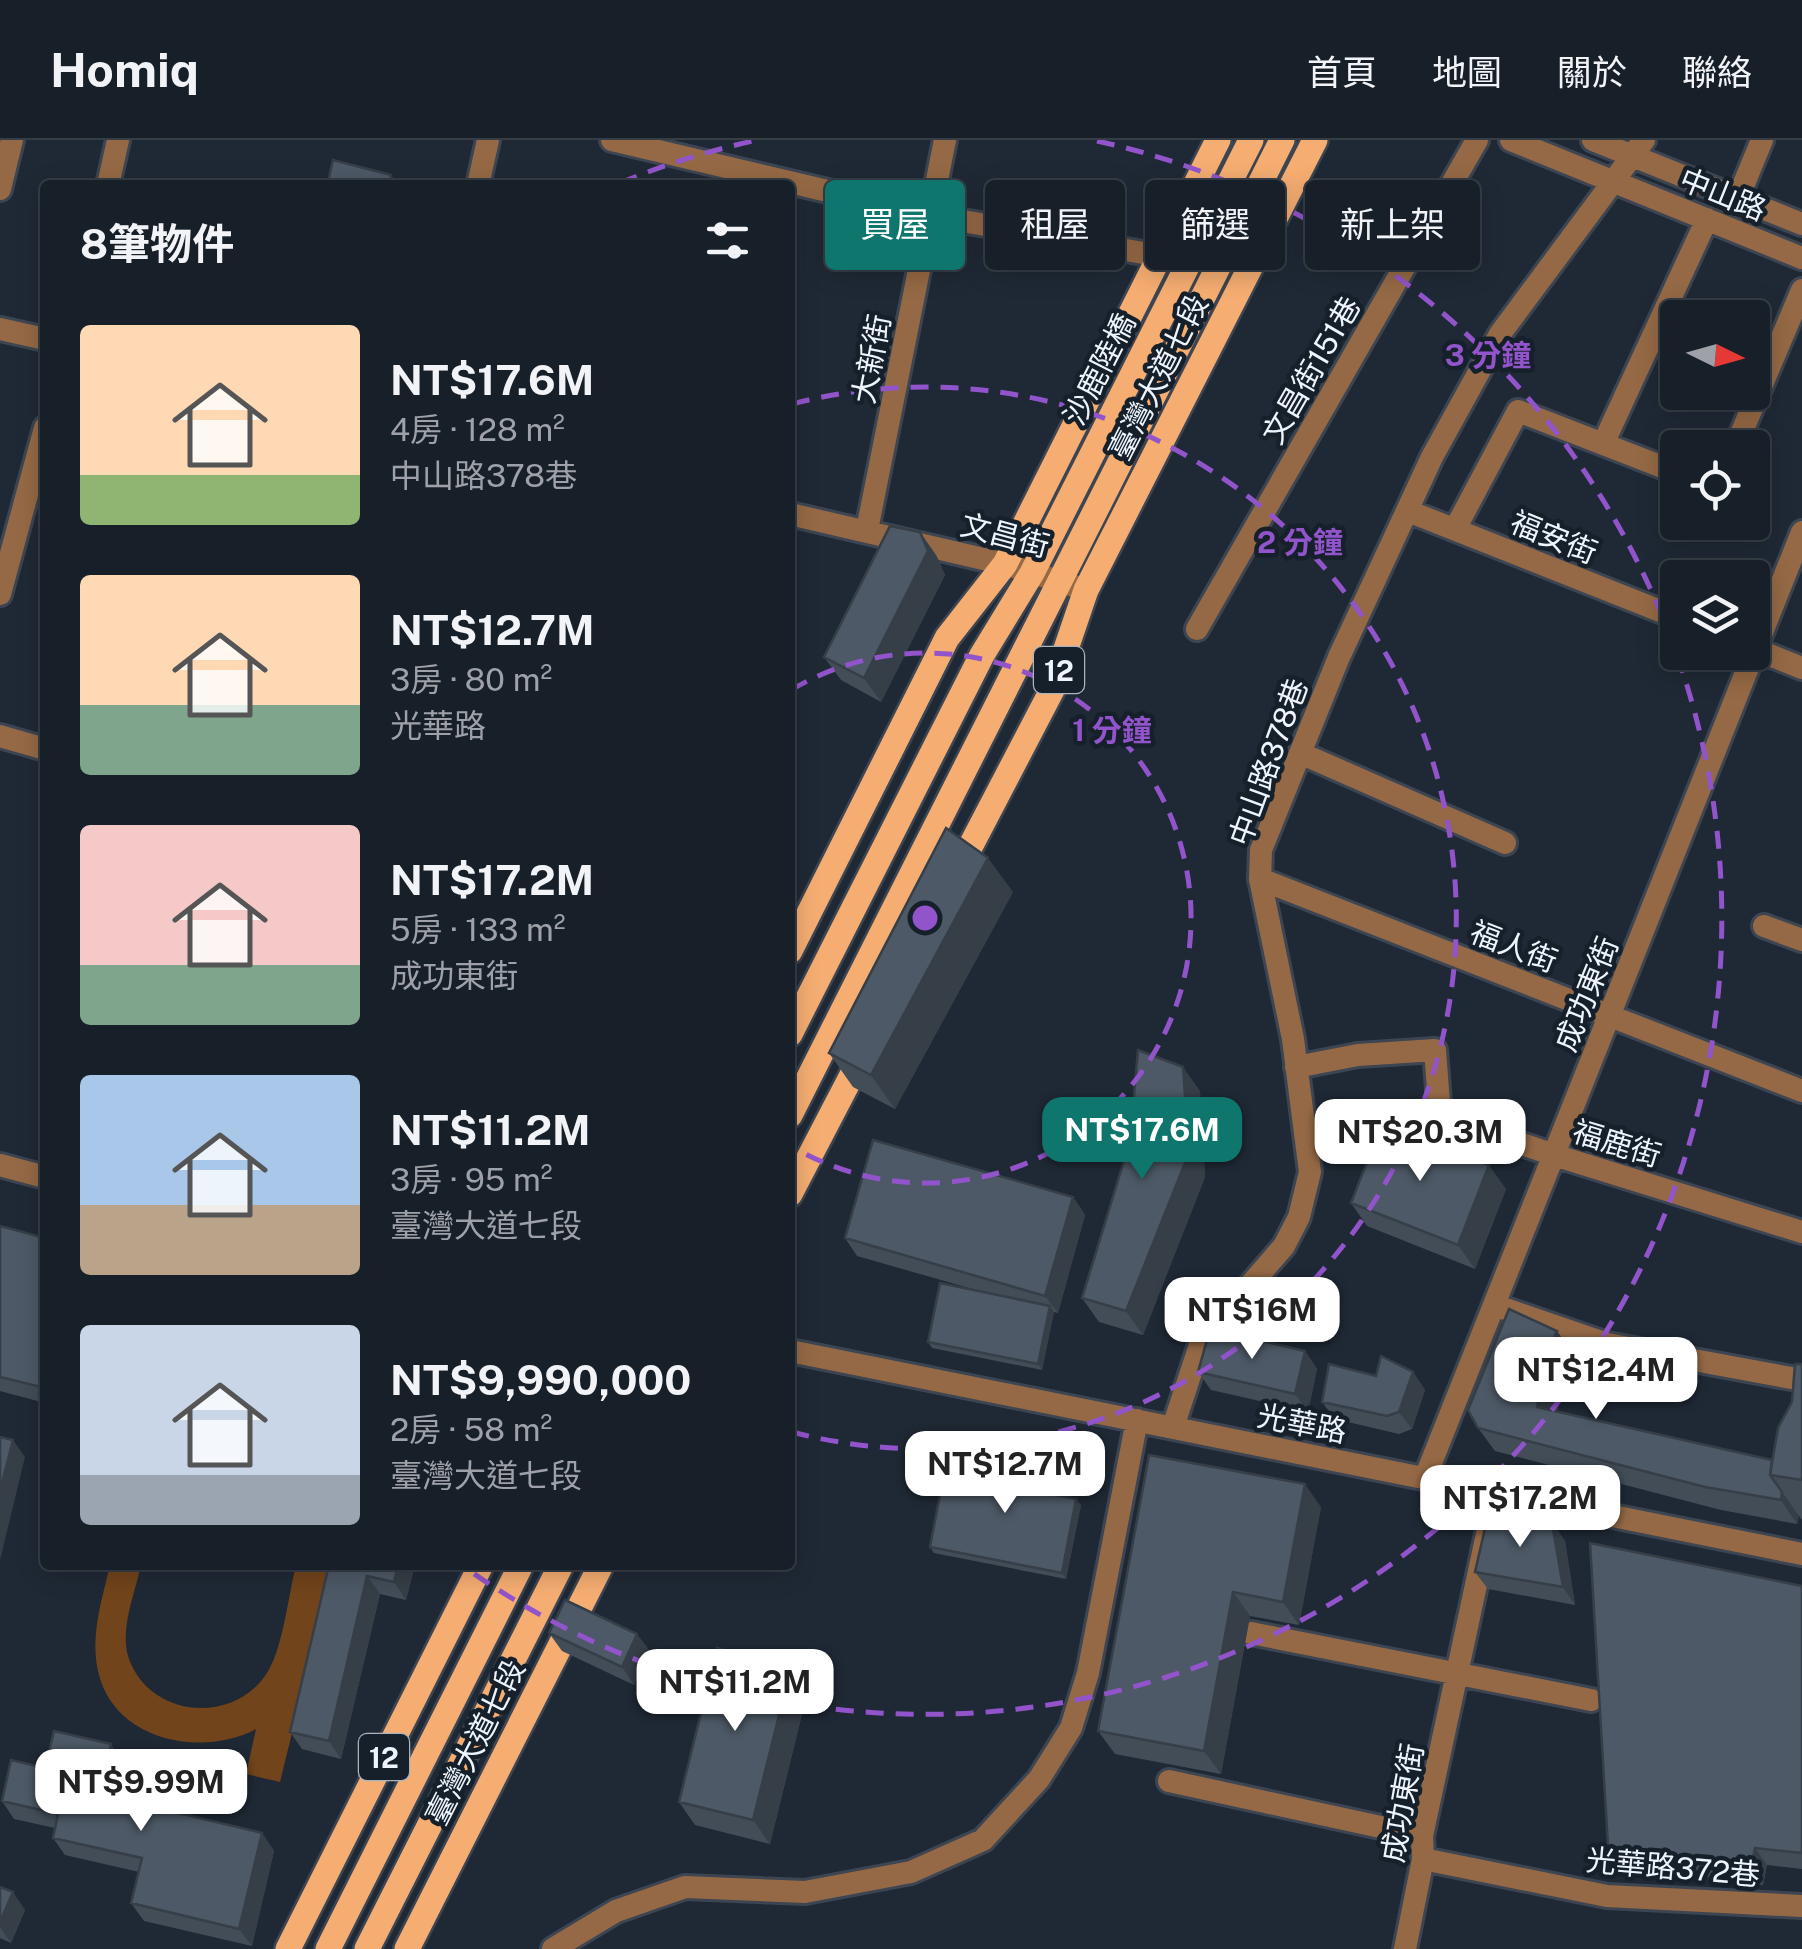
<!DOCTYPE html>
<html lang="zh-TW">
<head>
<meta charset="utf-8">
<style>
  :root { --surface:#171f28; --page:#202730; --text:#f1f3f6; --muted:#9ea2a8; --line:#363d45; --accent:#0f766e }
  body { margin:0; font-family:"Public Sans","Noto Sans TC",sans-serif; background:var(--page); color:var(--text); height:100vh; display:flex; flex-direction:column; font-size:38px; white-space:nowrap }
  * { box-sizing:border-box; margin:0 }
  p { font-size:32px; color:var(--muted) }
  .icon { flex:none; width:55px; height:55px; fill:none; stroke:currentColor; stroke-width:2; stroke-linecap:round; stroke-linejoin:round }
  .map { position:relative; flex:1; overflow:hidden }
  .sheet { position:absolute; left:40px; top:40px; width:755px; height:1390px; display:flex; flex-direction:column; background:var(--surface); border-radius:10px; box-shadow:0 5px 25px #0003,0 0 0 2px var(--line) }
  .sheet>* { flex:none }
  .guide { position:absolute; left:825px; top:40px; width:825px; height:90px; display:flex; gap:20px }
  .needle { width:65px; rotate:95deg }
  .fabs { position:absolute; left:1660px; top:160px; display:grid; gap:20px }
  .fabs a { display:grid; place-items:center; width:110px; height:110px; border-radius:10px; background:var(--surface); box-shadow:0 5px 25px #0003,0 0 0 2px var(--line); font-size:50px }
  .price { position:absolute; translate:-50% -85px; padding:0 22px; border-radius:20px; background:#fff; color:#222; font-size:32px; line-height:65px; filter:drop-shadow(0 2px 5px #0008) }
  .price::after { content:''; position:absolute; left:50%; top:60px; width:30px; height:22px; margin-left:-15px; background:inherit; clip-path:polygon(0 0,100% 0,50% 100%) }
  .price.active { background:var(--accent); color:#fff }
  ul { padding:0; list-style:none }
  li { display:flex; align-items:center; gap:30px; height:250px; padding:0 40px }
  li span { display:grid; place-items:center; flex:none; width:280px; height:200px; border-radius:10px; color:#555 }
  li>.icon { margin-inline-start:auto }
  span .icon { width:120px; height:120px; fill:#fffc; stroke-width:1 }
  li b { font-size:42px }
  h2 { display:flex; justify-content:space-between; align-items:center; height:120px; padding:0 40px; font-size:42px }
  .pill { padding:0 35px; border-radius:10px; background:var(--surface); box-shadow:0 5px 25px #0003,0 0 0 2px var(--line); font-size:35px; line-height:90px }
  .pill.active { background:var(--accent); color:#fff }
  header { display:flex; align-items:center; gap:60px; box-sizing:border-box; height:140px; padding:0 50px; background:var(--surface); border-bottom:2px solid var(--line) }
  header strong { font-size:48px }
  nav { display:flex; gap:55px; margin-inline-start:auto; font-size:35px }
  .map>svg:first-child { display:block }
</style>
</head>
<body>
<header>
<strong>Homiq</strong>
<nav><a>首頁</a><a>地圖</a><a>關於</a><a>聯絡</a></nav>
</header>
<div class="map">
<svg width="1802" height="1809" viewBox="0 0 1802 1809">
  <rect width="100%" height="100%" fill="#1f2935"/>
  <path fill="#71441b" d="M 110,1425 L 141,1425 C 135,1453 120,1488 128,1516 C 147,1576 229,1586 265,1536 C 283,1511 288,1456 296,1425 L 333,1425 L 280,1642 L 246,1634 L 256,1589 C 202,1618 113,1601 98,1531 C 90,1495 102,1460 110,1425 Z"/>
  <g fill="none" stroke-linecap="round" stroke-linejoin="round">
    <defs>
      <path id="minor" d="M 612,0 L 929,75 L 1160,116
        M 1511,0 L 1802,118
        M 1593,0 L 1802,84
        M 108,45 L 118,0
        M 478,45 L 488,0
        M 0,49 L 12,0
        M 1738,58 L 1762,0
        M 0,189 L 45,199
        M 1603,304 L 1707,79
        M 1735,308 L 1802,150
        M 1408,371 L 1678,478
        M 790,374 L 1005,424 L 1077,447
        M 1455,389 L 1518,271 L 1678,333
        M 867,390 L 945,0
        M 0,454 L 45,288
        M 1197,489 L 1477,0
        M 1752,508 L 1802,528
        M 0,596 L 45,609
        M 1300,613 L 1505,703
        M 1260,739 L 1802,951
        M 1764,786 L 1802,800
        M 1296,927 L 1358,915 L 1435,910 L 1440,976 L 1554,1015 L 1802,1092
        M 0,1025 L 45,1037
        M 1494,1165 L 1607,1204 L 1802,1240
        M 790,1211 L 1802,1414
        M 1173,1287 L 1201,1202 L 1284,1106 L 1299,1077 L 1310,1032 L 1293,899 L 1260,739 L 1261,710 L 1339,517 L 1432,317 L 1500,194 L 1644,0
        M 1425,1338 L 1802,392
        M 1251,1493 L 1591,1560
        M 1169,1641 L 1422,1696
        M 1423,1719 L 1607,1756 L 1802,1766
        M 553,1809 L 616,1771 L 685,1747 L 805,1752 L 911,1732 L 983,1700 L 1039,1639 L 1071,1588 L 1088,1533 L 1137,1280
        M 1405,1809 L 1423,1719 L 1422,1696 L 1496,1352"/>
      <path id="major" d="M 956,734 L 1052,550 L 1086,450 L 1315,0
        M 790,811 L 947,498 L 1005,424 L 1218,0
        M 790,894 L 982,515 L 1032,433 L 1251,0
        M 790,975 C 956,651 1118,325 1282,0
        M 790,1054 L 864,912
        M 288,1809 L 481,1425
        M 328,1809 L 521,1425
        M 367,1809 L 561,1425
        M 407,1809 L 601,1425"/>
    </defs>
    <use href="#minor" stroke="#3c4551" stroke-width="28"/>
    <use href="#major" stroke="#3c4551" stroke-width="30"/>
    <use href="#minor" stroke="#956945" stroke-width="22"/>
    <use href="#major" stroke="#f5ad71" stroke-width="25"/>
  </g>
  <path fill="#424d58" d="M 936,415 L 945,435 L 881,562 L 841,540 L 824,517 Z
    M 1013,752 L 895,969 L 853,947 L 829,913 Z
    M 1200,951 L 1205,1037 L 1143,1195 L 1099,1182 L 1082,1158 Z
    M 1506,1049 L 1475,1129 L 1367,1086 L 1351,1063 Z
    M 1073,1057 L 1085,1075 L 1058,1173 L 1054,1172 L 1042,1230 L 932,1208 L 928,1202 L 983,1152 L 857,1116 L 845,1098 Z
    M 0,1086 L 45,1098 L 45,1263 L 0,1251 Z
    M 1557,1191 L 1573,1214 L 1566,1232 L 1557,1271 L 1772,1320 L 1792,1262 L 1802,1224 L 1802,1380 L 1799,1376 L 1797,1384 L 1721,1370 L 1495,1311 L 1478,1288 Z
    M 1305,1211 L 1317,1229 L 1308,1272 L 1211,1250 L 1198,1232 Z
    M 1413,1232 L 1425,1250 L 1412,1289 L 1399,1294 L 1335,1279 L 1322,1262 L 1376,1236 Z
    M 1031,1311 L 1035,1317 L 1029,1350 L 1081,1365 L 1066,1439 L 934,1413 L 930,1407 L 980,1351 Z
    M 1149,1315 L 1321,1367 L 1299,1485 L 1250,1476 L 1221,1634 L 1115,1614 L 1098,1591 Z
    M 1552,1383 L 1565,1401 L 1575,1465 L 1488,1449 L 1475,1432 Z
    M 329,1425 L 415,1425 L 406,1460 L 380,1454 L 341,1619 L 302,1609 L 290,1592 Z
    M 1802,1446 L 1802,1729 L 1767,1725 L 1763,1745 L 1620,1724 L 1608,1706 Z
    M 549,1493 L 650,1511 L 634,1545 L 562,1511 Z
    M 791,1527 L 808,1550 L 770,1704 L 695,1685 L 679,1662 Z
    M 123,1622 L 115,1658 L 262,1693 L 274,1711 L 252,1806 L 144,1781 L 131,1763 L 139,1732 L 65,1715 L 53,1698 L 55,1688 L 14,1679 L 2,1661 L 45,1628 Z
    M 0,1747 L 25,1770 L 11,1803 L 0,1798 Z"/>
  <path fill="#363e47" d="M 391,35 L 399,45 L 389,45 Z
    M 920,392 L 936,415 L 945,435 L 881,562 L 864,538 Z
    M 988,718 L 1013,752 L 895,969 L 871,935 Z
    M 1183,927 L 1200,951 L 1205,1037 L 1143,1195 L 1126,1171 Z
    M 1489,1025 L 1506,1049 L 1475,1129 L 1458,1105 Z
    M 1073,1057 L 1085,1075 L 1058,1173 L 1045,1156 Z
    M 1050,1166 L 1054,1172 L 1042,1230 L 1038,1224 Z
    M 1557,1191 L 1573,1214 L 1566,1232 L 1553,1290 L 1537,1267 L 1549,1209 Z
    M 1305,1211 L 1317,1229 L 1308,1272 L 1295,1254 Z
    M 1413,1232 L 1425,1250 L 1412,1289 L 1399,1272 Z
    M 13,1300 L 25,1317 L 0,1420 L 0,1351 Z
    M 1031,1311 L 1035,1317 L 1028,1355 L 1024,1349 Z
    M 1305,1344 L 1321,1367 L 1299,1485 L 1283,1462 Z
    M 1782,1352 L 1799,1376 L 1797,1384 L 1781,1360 Z
    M 1076,1359 L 1081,1365 L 1066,1439 L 1062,1433 Z
    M 1552,1383 L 1565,1401 L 1575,1465 L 1563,1447 Z
    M 398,1425 L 415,1425 L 406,1460 L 394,1442 Z
    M 367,1436 L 380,1454 L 341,1619 L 329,1601 Z
    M 1233,1452 L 1250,1476 L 1221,1634 L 1204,1611 Z
    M 637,1494 L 650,1511 L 634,1545 L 622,1527 Z
    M 791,1527 L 808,1550 L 770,1704 L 753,1680 Z
    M 111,1604 L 123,1622 L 111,1672 L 99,1654 Z
    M 262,1693 L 274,1711 L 252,1806 L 239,1789 Z
    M 1755,1708 L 1767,1725 L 1763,1745 L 1751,1727 Z
    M 13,1752 L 25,1770 L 11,1803 L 0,1787 L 0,1782 Z"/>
  <path fill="#4d5966" stroke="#363e47" stroke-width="2.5" d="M 333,20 L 391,35 L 389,45 L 327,45 Z
    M 890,386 L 920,392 L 928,411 L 864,538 L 824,517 Z
    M 946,688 L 988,718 L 871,935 L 829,913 Z
    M 1138,910 L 1183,927 L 1189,1013 L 1126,1171 L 1082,1158 L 1130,1001 Z
    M 1382,983 L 1489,1025 L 1458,1105 L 1351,1063 Z
    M 873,1000 L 1073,1057 L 1045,1156 L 845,1098 Z
    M 0,1086 L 45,1098 L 45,1248 L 0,1237 Z
    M 940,1143 L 1050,1166 L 1038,1224 L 928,1202 Z
    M 1509,1169 L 1557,1191 L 1549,1209 L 1537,1267 L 1772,1320 L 1770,1335 L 1782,1352 L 1781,1360 L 1705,1347 L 1478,1288 L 1468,1270 Z
    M 1210,1189 L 1305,1211 L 1295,1254 L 1198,1232 Z
    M 1381,1216 L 1413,1232 L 1399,1272 L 1387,1276 L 1322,1262 L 1329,1224 L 1376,1236 Z
    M 1795,1224 L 1802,1224 L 1802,1340 L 1770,1335 L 1778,1288 L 1792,1262 Z
    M 0,1297 L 13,1300 L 0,1351 Z
    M 990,1303 L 1031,1311 L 1024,1349 L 1076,1359 L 1062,1433 L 930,1407 L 942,1344 L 980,1351 Z
    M 1149,1315 L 1305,1344 L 1283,1462 L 1233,1452 L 1204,1611 L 1098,1591 Z
    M 1489,1371 L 1552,1383 L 1563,1447 L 1475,1432 Z
    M 1590,1403 L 1802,1446 L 1802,1713 L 1755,1708 L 1751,1727 L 1608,1706 Z
    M 329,1425 L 398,1425 L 394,1442 L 367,1436 L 329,1601 L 290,1592 Z
    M 565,1460 L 637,1494 L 622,1527 L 549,1493 Z
    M 717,1508 L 791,1527 L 753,1680 L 679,1662 Z
    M 54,1591 L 111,1604 L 99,1654 L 262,1693 L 239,1789 L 131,1763 L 142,1718 L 53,1698 L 58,1674 L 2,1661 L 11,1620 L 45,1628 Z
    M 0,1747 L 13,1752 L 0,1782 Z"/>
  <g fill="none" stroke="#9254cb" stroke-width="5" stroke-dasharray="18 12">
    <path d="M791 550A265 265 0 1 1 791 1006"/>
    <path d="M792 264A531 531 0 1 1 792 1292"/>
    <path d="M620 43A796 796 0 0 1 753 1M1097 1A796 796 0 1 1 463 1426"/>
  </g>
  <g text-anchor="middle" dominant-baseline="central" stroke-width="9" stroke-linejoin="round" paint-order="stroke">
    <g fill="#16202b" stroke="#acb4bd" stroke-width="2.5">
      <rect x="1034" y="507" width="50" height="46" rx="8"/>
      <rect x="359" y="1594" width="50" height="46" rx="8"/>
    </g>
    <g font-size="28" font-weight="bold" fill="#edf4fc">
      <text x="1059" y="530">12</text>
      <text x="384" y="1617">12</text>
    </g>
    <g font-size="30" fill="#edf4fc" stroke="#16202b">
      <text transform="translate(1723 54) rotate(22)">中山路</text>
      <text transform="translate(871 219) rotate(-79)">大新街</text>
      <text transform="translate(1099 229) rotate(-63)">沙鹿陸橋</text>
      <text transform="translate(1311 230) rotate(-60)">文昌街151巷</text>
      <text transform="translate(1158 237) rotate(-63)">臺灣大道七段</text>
      <text transform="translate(1005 395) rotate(15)">文昌街</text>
      <text transform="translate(1554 397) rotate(22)">福安街</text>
      <text transform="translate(1268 622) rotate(-70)">中山路378巷</text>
      <text transform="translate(1514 806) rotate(21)">福人街</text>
      <text transform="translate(1586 854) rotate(-68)">成功東街</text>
      <text transform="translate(1617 1003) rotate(17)">福鹿街</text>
      <text transform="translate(1302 1283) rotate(11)">光華路</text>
      <text transform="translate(475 1602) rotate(-63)">臺灣大道七段</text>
      <text transform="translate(1402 1663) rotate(-80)">成功東街</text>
      <text transform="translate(1673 1727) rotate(5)">光華路372巷</text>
    </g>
  </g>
  <circle cx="925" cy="778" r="15" fill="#9254cb" stroke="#16202b" stroke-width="5"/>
  <g font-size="30" text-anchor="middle" font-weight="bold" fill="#9254cb" stroke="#16202b" stroke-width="9" stroke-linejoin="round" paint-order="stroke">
    <text x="1488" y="226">3 分鐘</text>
    <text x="1300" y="413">2 分鐘</text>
    <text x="1112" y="601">1 分鐘</text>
  </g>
</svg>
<div class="fabs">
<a><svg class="needle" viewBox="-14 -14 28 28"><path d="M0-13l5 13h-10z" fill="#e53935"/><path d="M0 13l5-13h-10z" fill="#9ea2a8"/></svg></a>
<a><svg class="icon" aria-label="locate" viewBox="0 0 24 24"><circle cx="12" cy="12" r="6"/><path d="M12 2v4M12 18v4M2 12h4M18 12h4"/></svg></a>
<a><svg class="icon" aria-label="layers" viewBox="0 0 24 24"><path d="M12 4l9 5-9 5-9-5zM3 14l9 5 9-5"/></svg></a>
</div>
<b class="price active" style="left:1142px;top:1042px">NT$17.6M</b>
<b class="price" style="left:1420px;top:1044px">NT$20.3M</b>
<b class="price" style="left:1252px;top:1222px">NT$16M</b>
<b class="price" style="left:1596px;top:1282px">NT$12.4M</b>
<b class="price" style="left:1005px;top:1376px">NT$12.7M</b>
<b class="price" style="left:1520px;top:1410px">NT$17.2M</b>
<b class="price" style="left:735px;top:1594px">NT$11.2M</b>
<b class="price" style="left:141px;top:1694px">NT$9.99M</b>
<div class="guide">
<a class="pill active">買屋</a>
<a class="pill">租屋</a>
<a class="pill">篩選</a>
<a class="pill">新上架</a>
</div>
<section class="sheet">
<h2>8筆物件<svg class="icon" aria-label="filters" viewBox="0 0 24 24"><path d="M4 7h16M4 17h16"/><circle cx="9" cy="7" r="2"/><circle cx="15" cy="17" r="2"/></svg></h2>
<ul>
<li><span style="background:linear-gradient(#ffd9b3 75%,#8fb573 0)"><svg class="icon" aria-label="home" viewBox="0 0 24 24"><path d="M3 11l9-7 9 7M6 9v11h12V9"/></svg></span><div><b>NT$17.6M</b><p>4房 · 128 m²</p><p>中山路378巷</p></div></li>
<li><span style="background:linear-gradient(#ffd9b3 65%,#7fa58c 0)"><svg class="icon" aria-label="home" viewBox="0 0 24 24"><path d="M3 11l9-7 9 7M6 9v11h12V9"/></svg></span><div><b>NT$12.7M</b><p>3房 · 80 m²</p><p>光華路</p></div></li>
<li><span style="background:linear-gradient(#f6c9c9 70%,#7fa58c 0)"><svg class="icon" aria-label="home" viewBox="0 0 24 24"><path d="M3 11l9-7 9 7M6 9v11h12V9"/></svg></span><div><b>NT$17.2M</b><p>5房 · 133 m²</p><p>成功東街</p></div></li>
<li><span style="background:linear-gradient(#a9c7e8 65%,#b9a48a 0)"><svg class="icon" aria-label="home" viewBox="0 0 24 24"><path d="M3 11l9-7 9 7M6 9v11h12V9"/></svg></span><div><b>NT$11.2M</b><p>3房 · 95 m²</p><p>臺灣大道七段</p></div></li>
<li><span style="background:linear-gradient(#c9d6e8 75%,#9aa5b1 0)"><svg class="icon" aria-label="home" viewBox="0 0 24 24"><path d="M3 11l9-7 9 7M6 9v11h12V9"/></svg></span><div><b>NT$9,990,000</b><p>2房 · 58 m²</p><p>臺灣大道七段</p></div></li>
</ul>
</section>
</div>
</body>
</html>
